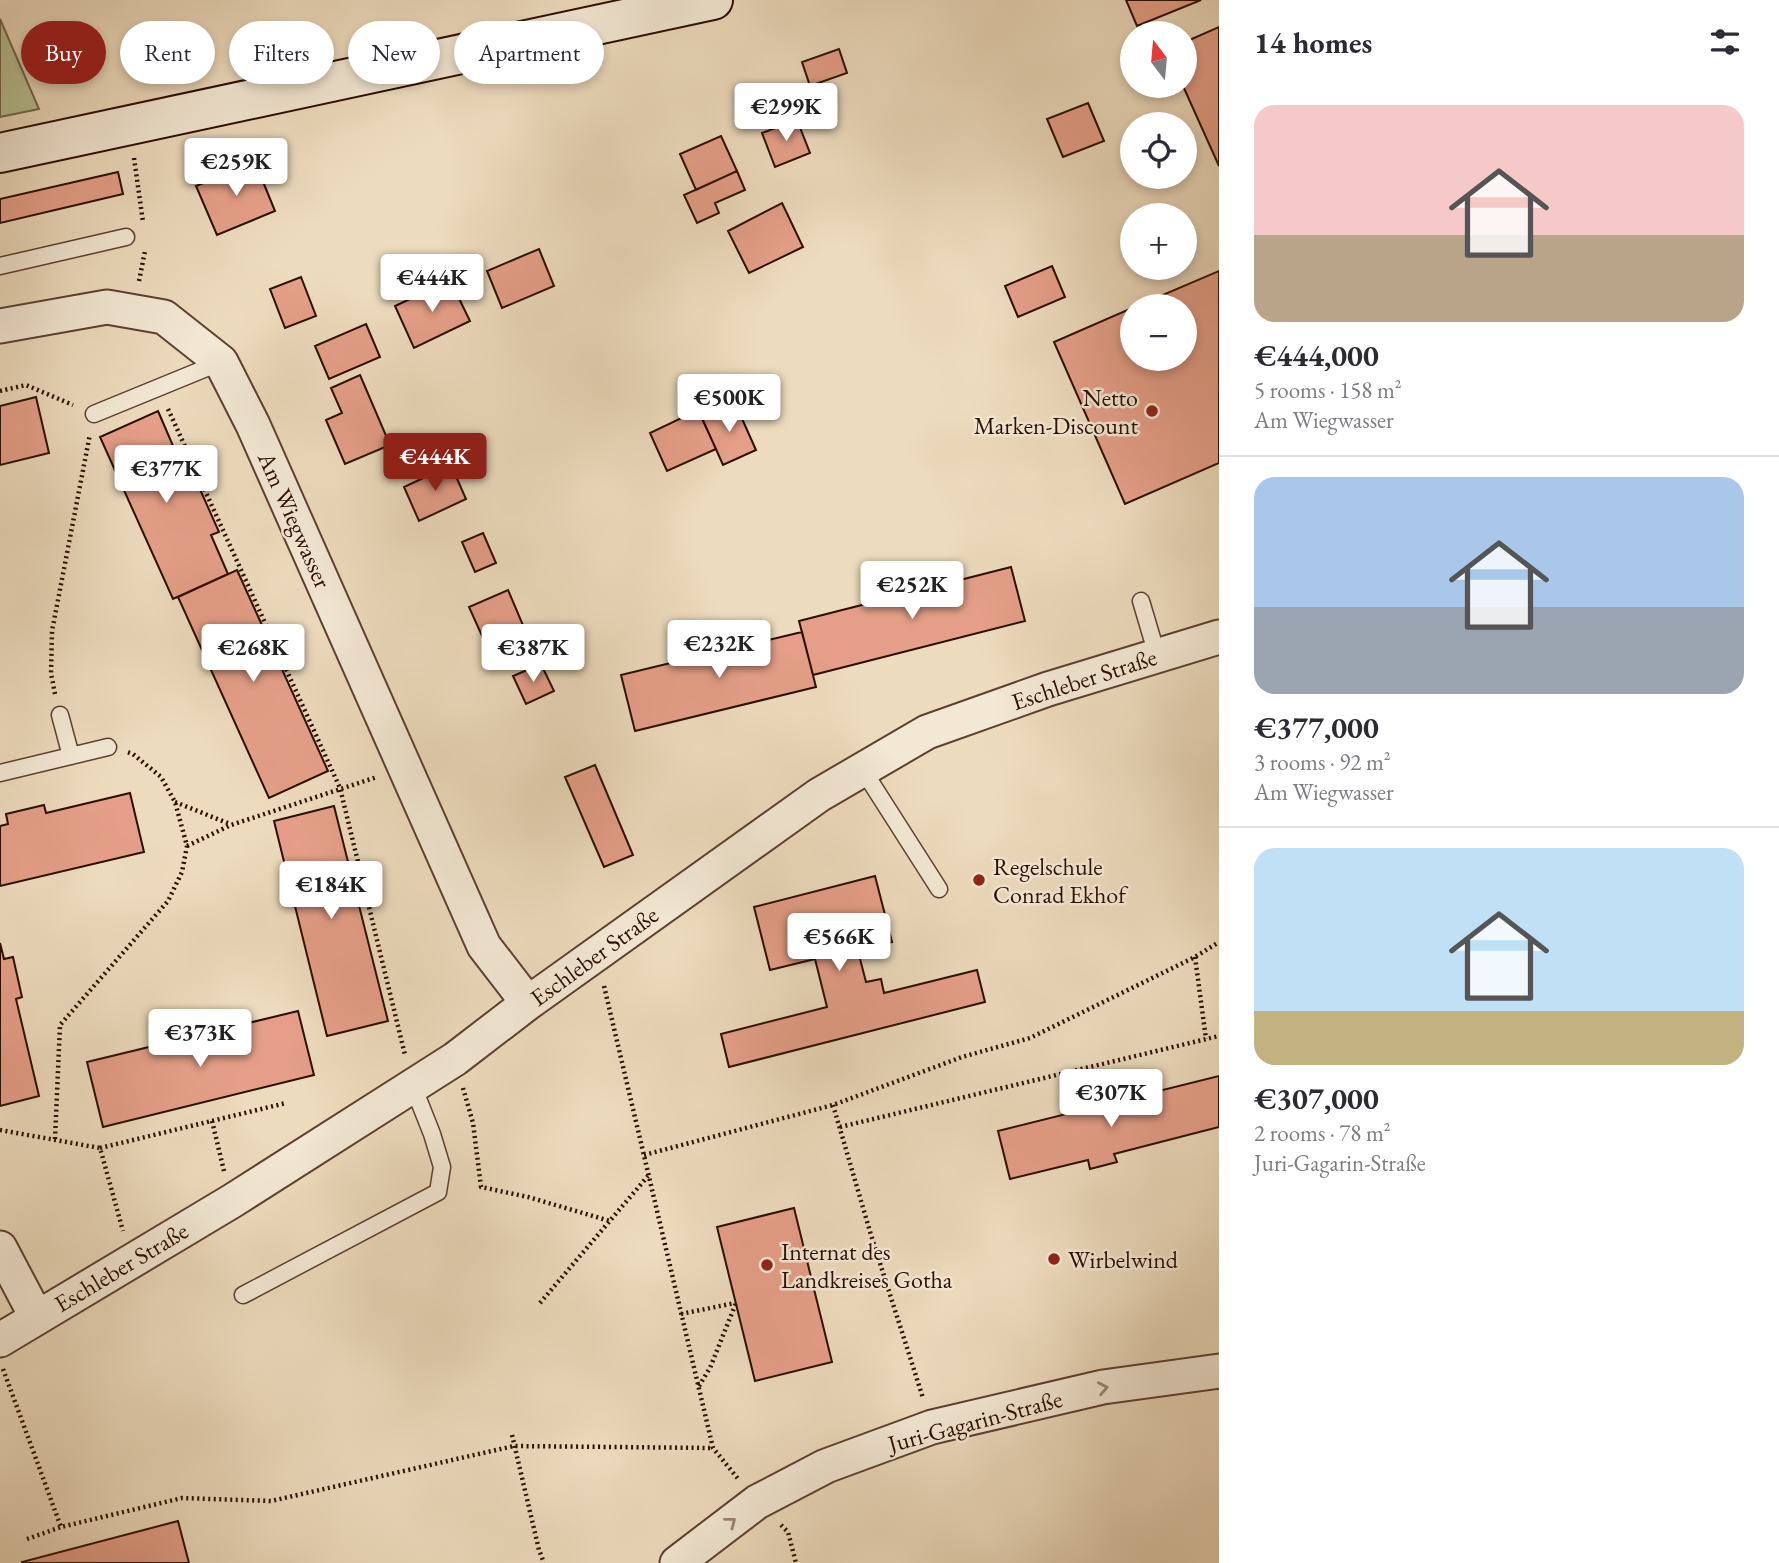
<!DOCTYPE html>
<html lang="en">
<head>
<meta charset="utf-8">
<style>
  :root { --surface:#fff; --page:#f2f2f3; --text:#2b2b33; --muted:#7c7c81; --line:#e1e1e2; --accent:#8f2418 }
  body { margin:0; font-family:"EB Garamond",serif; background:var(--page); color:var(--text); height:100vh; display:flex; flex-direction:column; font-size:26px; white-space:nowrap }
  * { box-sizing:border-box; margin:0 }
  p { font-size:23px; color:var(--muted) }
  .icon { flex:none; width:38px; height:38px; fill:none; stroke:currentColor; stroke-width:2; stroke-linecap:round; stroke-linejoin:round }
  .map { position:relative; flex:1; overflow:hidden }
  .side { display:flex; flex-direction:column; background:var(--surface); width:560px }
  .side>* { flex:none }
  .guide { position:absolute; left:21px; top:21px; width:665px; height:63px; display:flex; gap:14px }
  .needle { width:46px; rotate:344deg }
  .fabs { position:absolute; left:1120px; top:21px; display:grid; gap:14px }
  .fabs a { display:grid; place-items:center; width:77px; height:77px; border-radius:50%; background:var(--surface); box-shadow:0 4px 10px #0003; font-size:35px }
  .price { position:absolute; translate:-50% -60px; padding:0 16px; border-radius:7px; background:#fff; color:#222; font-size:23px; line-height:46px; filter:drop-shadow(0 2px 4px #0008) }
  .price::after { content:''; position:absolute; left:50%; top:42px; width:21px; height:16px; margin-left:-10px; background:inherit; clip-path:polygon(0 0,100% 0,50% 100%) }
  .price.current { background:var(--accent); color:#fff }
  ul { padding:0; list-style:none }
  li { display:grid; align-content:center; gap:14px; height:371px; padding:0 35px }
  li+li { border-top:2px solid var(--line) }
  li span { display:grid; place-items:center; height:217px; border-radius:21px; color:#555 }
  li>.icon { margin-inline-start:auto }
  span .icon { width:126px; height:126px; fill:#fffc; stroke-width:1 }
  li b { font-size:30px }
  h2 { display:flex; justify-content:space-between; align-items:center; height:84px; padding:0 35px; font-size:30px }
  .chip { padding:0 24px; border-radius:32px; background:var(--surface); box-shadow:0 4px 10px #0003; font-size:24px; line-height:63px }
  .chip.current { background:var(--accent); color:#fff }
  main { display:flex; flex:1; min-height:0 }
  .map>svg:first-child { display:block }
</style>
</head>
<body>
<main>
<div class="map">
<svg width="1219" height="1563" viewBox="0 0 1219 1563">
  <rect width="100%" height="100%" fill="#eddbbd"/>
  <filter id="stains"><feTurbulence type="fractalNoise" baseFrequency=".00286" numOctaves="4"/><feColorMatrix values="0 0 0 0 .2 0 0 0 0 .09 0 0 0 0 .02 0 0 0 .5 -.17"/></filter>
  <radialGradient id="worn" r=".72"><stop offset=".6" stop-color="#630" stop-opacity="0"/><stop offset="1" stop-color="#630" stop-opacity=".3"/></radialGradient>
  <path fill="#b7c092" stroke="#71664a" stroke-width="2" d="M 0,19 L 39,109 L 0,117 Z"/>
  <path fill="#e59f88" stroke="#2b0d01" stroke-width="2" d="M 1126,0 L 1201,0 L 1137,26 Z
    M 1219,27 L 1219,166 L 1183,86 L 1185,42 Z
    M 839,49 L 847,73 L 810,86 L 802,62 Z
    M 1088,103 L 1104,141 L 1063,157 L 1047,119 Z
    M 797,120 L 810,153 L 775,167 L 762,133 Z
    M 721,136 L 737,171 L 696,190 L 680,154 Z
    M 255,162 L 275,211 L 217,235 L 196,186 Z
    M 737,171 L 745,190 L 715,203 L 719,213 L 697,223 L 684,195 Z
    M 118,172 L 123,194 L 0,223 L 0,199 Z
    M 782,203 L 803,247 L 749,273 L 728,231 Z
    M 539,249 L 554,286 L 502,308 L 487,271 Z
    M 1052,266 L 1065,297 L 1018,317 L 1005,286 Z
    M 1219,271 L 1219,463 L 1125,504 L 1054,342 L 1132,308 L 1132,359 L 1185,359 L 1185,306 L 1137,306 Z
    M 301,277 L 316,316 L 285,328 L 270,289 Z
    M 450,280 L 470,321 L 414,348 L 395,306 Z
    M 366,324 L 380,357 L 329,379 L 315,346 Z
    M 360,375 L 390,445 L 345,464 L 326,420 L 342,413 L 331,388 Z
    M 36,397 L 49,453 L 0,465 L 0,406 Z
    M 735,403 L 756,450 L 723,465 L 702,418 Z
    M 698,410 L 716,449 L 667,471 L 650,433 Z
    M 158,411 L 192,490 L 199,487 L 219,532 L 211,535 L 228,574 L 173,599 L 100,437 Z
    M 451,465 L 466,499 L 419,521 L 404,487 Z
    M 483,533 L 496,563 L 475,572 L 462,542 Z
    M 1011,567 L 1025,621 L 813,675 L 799,621 Z
    M 237,570 L 328,771 L 269,798 L 178,597 Z
    M 508,590 L 525,630 L 487,647 L 469,607 Z
    M 802,632 L 816,687 L 635,731 L 621,675 L 716,652 L 714,643 L 757,633 L 760,642 Z
    M 541,664 L 554,691 L 526,704 L 513,676 Z
    M 595,765 L 633,855 L 604,867 L 565,777 Z
    M 130,793 L 144,852 L 0,886 L 0,826 L 8,824 L 6,814 L 44,805 L 46,813 Z
    M 334,806 L 388,1021 L 327,1036 L 274,821 Z
    M 875,876 L 892,942 L 858,951 L 866,982 L 881,979 L 884,993 L 977,970 L 985,1002 L 729,1067 L 721,1034 L 827,1007 L 815,959 L 770,970 L 754,907 Z
    M 0,943 L 4,959 L 13,957 L 22,997 L 16,999 L 39,1096 L 0,1106 Z
    M 298,1011 L 314,1075 L 103,1127 L 87,1062 Z
    M 1219,1076 L 1219,1127 L 1114,1154 L 1117,1162 L 1090,1169 L 1088,1160 L 1010,1179 L 998,1131 Z
    M 794,1208 L 832,1362 L 755,1381 L 717,1227 Z
    M 178,1521 L 189,1563 L 22,1563 L 22,1562 Z"/>
  <g fill="none" stroke-linecap="round" stroke-linejoin="round">
    <defs>
      <path id="service" d="M 0,266 L 126,237
        M 94,414 L 221,362
        M 1141,601 L 1157,655
        M 60,715 L 71,756
        M 863,770 L 939,889
        M 0,773 L 108,747
        M 243,1295 L 438,1192 L 442,1167 L 432,1134 L 413,1086"/>
      <path id="minor" d="M 0,326 L 107,307 L 164,317 L 221,362 L 253,425 L 484,946 L 528,1003
        M 0,1248 L 37,1318
        M 0,1340 L 232,1201 L 455,1059 L 528,1003 L 819,795 L 927,732 L 1048,689 L 1219,637
        M 677,1563 L 757,1502 L 826,1466 L 932,1427 L 1103,1387 L 1219,1371"/>
      <path id="secondary" d="M 0,153 L 713,0"/>
    </defs>
    <use href="#service" stroke="#5c4030" stroke-width="19"/>
    <use href="#minor" stroke="#5c4030" stroke-width="37"/>
    <use href="#secondary" stroke="#2b0d01" stroke-width="42"/>
    <path stroke="#2b0d01" stroke-width="4.5" stroke-dasharray="2 3.5" stroke-linecap="butt" d="M 134,158 L 143,222
      M 139,281 L 145,251
      M 0,391 L 26,385 L 73,405
      M 168,409 L 340,788 L 405,1055
      M 55,694 L 51,673 L 52,631 L 90,434
      M 175,802 L 230,824
      M 187,846 L 231,825 L 377,777
      M 1195,957 L 1206,1039
      M 604,986 L 713,1448 L 739,1480
      M 463,1088 L 473,1123 L 481,1187 L 528,1197 L 610,1221
      M 833,1105 L 871,1235 L 923,1398
      M 212,1121 L 224,1171
      M 840,1127 L 1219,1036
      M 0,1130 L 100,1148 L 123,1231
      M 55,1139 L 60,1025 L 168,901 L 182,872 L 187,846 L 175,802 L 161,777 L 133,754 L 127,752
      M 100,1148 L 286,1103
      M 644,1155 L 833,1105 L 962,1057 L 1030,1038 L 1195,957 L 1219,942
      M 540,1303 L 648,1176
      M 681,1314 L 735,1303
      M 3,1369 L 61,1527 L 182,1498 L 271,1501 L 514,1446 L 713,1448
      M 699,1386 L 710,1368 L 736,1303
      M 512,1435 L 539,1550 L 544,1563
      M 781,1525 L 788,1532 L 796,1563
      M 27,1539 L 61,1527"/>
    <use href="#service" stroke="#f3e8d4" stroke-width="16"/>
    <use href="#minor" stroke="#f3e8d4" stroke-width="33"/>
    <use href="#secondary" stroke="#f3e8d4" stroke-width="38"/>
  </g>
  <defs><path id="oneway-chevron" d="M-2-3.5L2.5 0L-2 3.5" fill="none" stroke-width="1.6" stroke-linecap="round" stroke-linejoin="round" transform="scale(1.75)"/></defs>
  <g stroke="#998575">
    <use href="#oneway-chevron" transform="translate(1103 1388) rotate(-11)"/>
    <use href="#oneway-chevron" transform="translate(731 1522) rotate(-38)"/>
  </g>
  <g fill="#8f2418" stroke="#f3e8d4" stroke-width="2.5">
    <circle cx="1152" cy="411" r="7"/>
    <circle cx="979" cy="880" r="7"/>
    <circle cx="1054" cy="1259" r="7"/>
    <circle cx="767" cy="1265" r="7"/>
  </g>
  <g text-anchor="middle" dominant-baseline="central" stroke-width="5" stroke-linejoin="round" paint-order="stroke">
    <g font-size="24" fill="#2b0d01" stroke="#f3e8d4" text-anchor="start">
      <text x="1138" y="397" text-anchor="end">Netto<tspan x="1138" dy="28">Marken-Discount</tspan></text>
      <text x="993" y="866">Regelschule<tspan x="993" dy="28">Conrad Ekhof</tspan></text>
      <text x="781" y="1251">Internat des<tspan x="781" dy="28">Landkreises Gotha</tspan></text>
      <text x="1068" y="1259">Wirbelwind</text>
    </g>
    <g font-size="24" fill="#2b0d01" stroke="#f3e8d4">
      <text transform="translate(295 520) rotate(66)">Am Wiegwasser</text>
      <text transform="translate(1084 679) rotate(-18)">Eschleber Straße</text>
      <text transform="translate(594 956) rotate(-36)">Eschleber Straße</text>
      <text transform="translate(121 1267) rotate(-31)">Eschleber Straße</text>
      <text transform="translate(975 1421) rotate(-15)">Juri-Gagarin-Straße</text>
    </g>
  </g>
  <rect width="100%" height="100%" filter="url(#stains)"/>
  <rect width="100%" height="100%" fill="url(#worn)"/>
</svg>
<div class="fabs">
<a><svg class="needle" viewBox="-14 -14 28 28"><path d="M0-13l5 13h-10z" fill="#e53935"/><path d="M0 13l5-13h-10z" fill="#7c7c81"/></svg></a>
<a><svg class="icon" aria-label="locate" viewBox="0 0 24 24"><circle cx="12" cy="12" r="6"/><path d="M12 2v4M12 18v4M2 12h4M18 12h4"/></svg></a>
<a>+</a>
<a>−</a>
</div>
<b class="price" style="left:786px;top:143px">€299K</b>
<b class="price" style="left:236px;top:198px">€259K</b>
<b class="price" style="left:432px;top:314px">€444K</b>
<b class="price" style="left:729px;top:434px">€500K</b>
<b class="price current" style="left:435px;top:493px">€444K</b>
<b class="price" style="left:166px;top:505px">€377K</b>
<b class="price" style="left:912px;top:621px">€252K</b>
<b class="price" style="left:719px;top:680px">€232K</b>
<b class="price" style="left:253px;top:684px">€268K</b>
<b class="price" style="left:533px;top:684px">€387K</b>
<b class="price" style="left:331px;top:921px">€184K</b>
<b class="price" style="left:839px;top:973px">€566K</b>
<b class="price" style="left:200px;top:1069px">€373K</b>
<b class="price" style="left:1111px;top:1129px">€307K</b>
<div class="guide">
<a class="chip current">Buy</a>
<a class="chip">Rent</a>
<a class="chip">Filters</a>
<a class="chip">New</a>
<a class="chip">Apartment</a>
</div>
</div>
<section class="side">
<h2>14 homes<svg class="icon" aria-label="filters" viewBox="0 0 24 24"><path d="M4 7h16M4 17h16"/><circle cx="9" cy="7" r="2"/><circle cx="15" cy="17" r="2"/></svg></h2>
<ul>
<li><span style="background:linear-gradient(#f6c9c9 60%,#b9a48a 0)"><svg class="icon" aria-label="home" viewBox="0 0 24 24"><path d="M3 11l9-7 9 7M6 9v11h12V9"/></svg></span><div><b>€444,000</b><p>5 rooms · 158 m²</p><p>Am Wiegwasser</p></div></li>
<li><span style="background:linear-gradient(#a9c7e8 60%,#9aa5b1 0)"><svg class="icon" aria-label="home" viewBox="0 0 24 24"><path d="M3 11l9-7 9 7M6 9v11h12V9"/></svg></span><div><b>€377,000</b><p>3 rooms · 92 m²</p><p>Am Wiegwasser</p></div></li>
<li><span style="background:linear-gradient(#bfe0f5 75%,#c2b280 0)"><svg class="icon" aria-label="home" viewBox="0 0 24 24"><path d="M3 11l9-7 9 7M6 9v11h12V9"/></svg></span><div><b>€307,000</b><p>2 rooms · 78 m²</p><p>Juri-Gagarin-Straße</p></div></li>
</ul>
</section>
</main>
</body>
</html>
